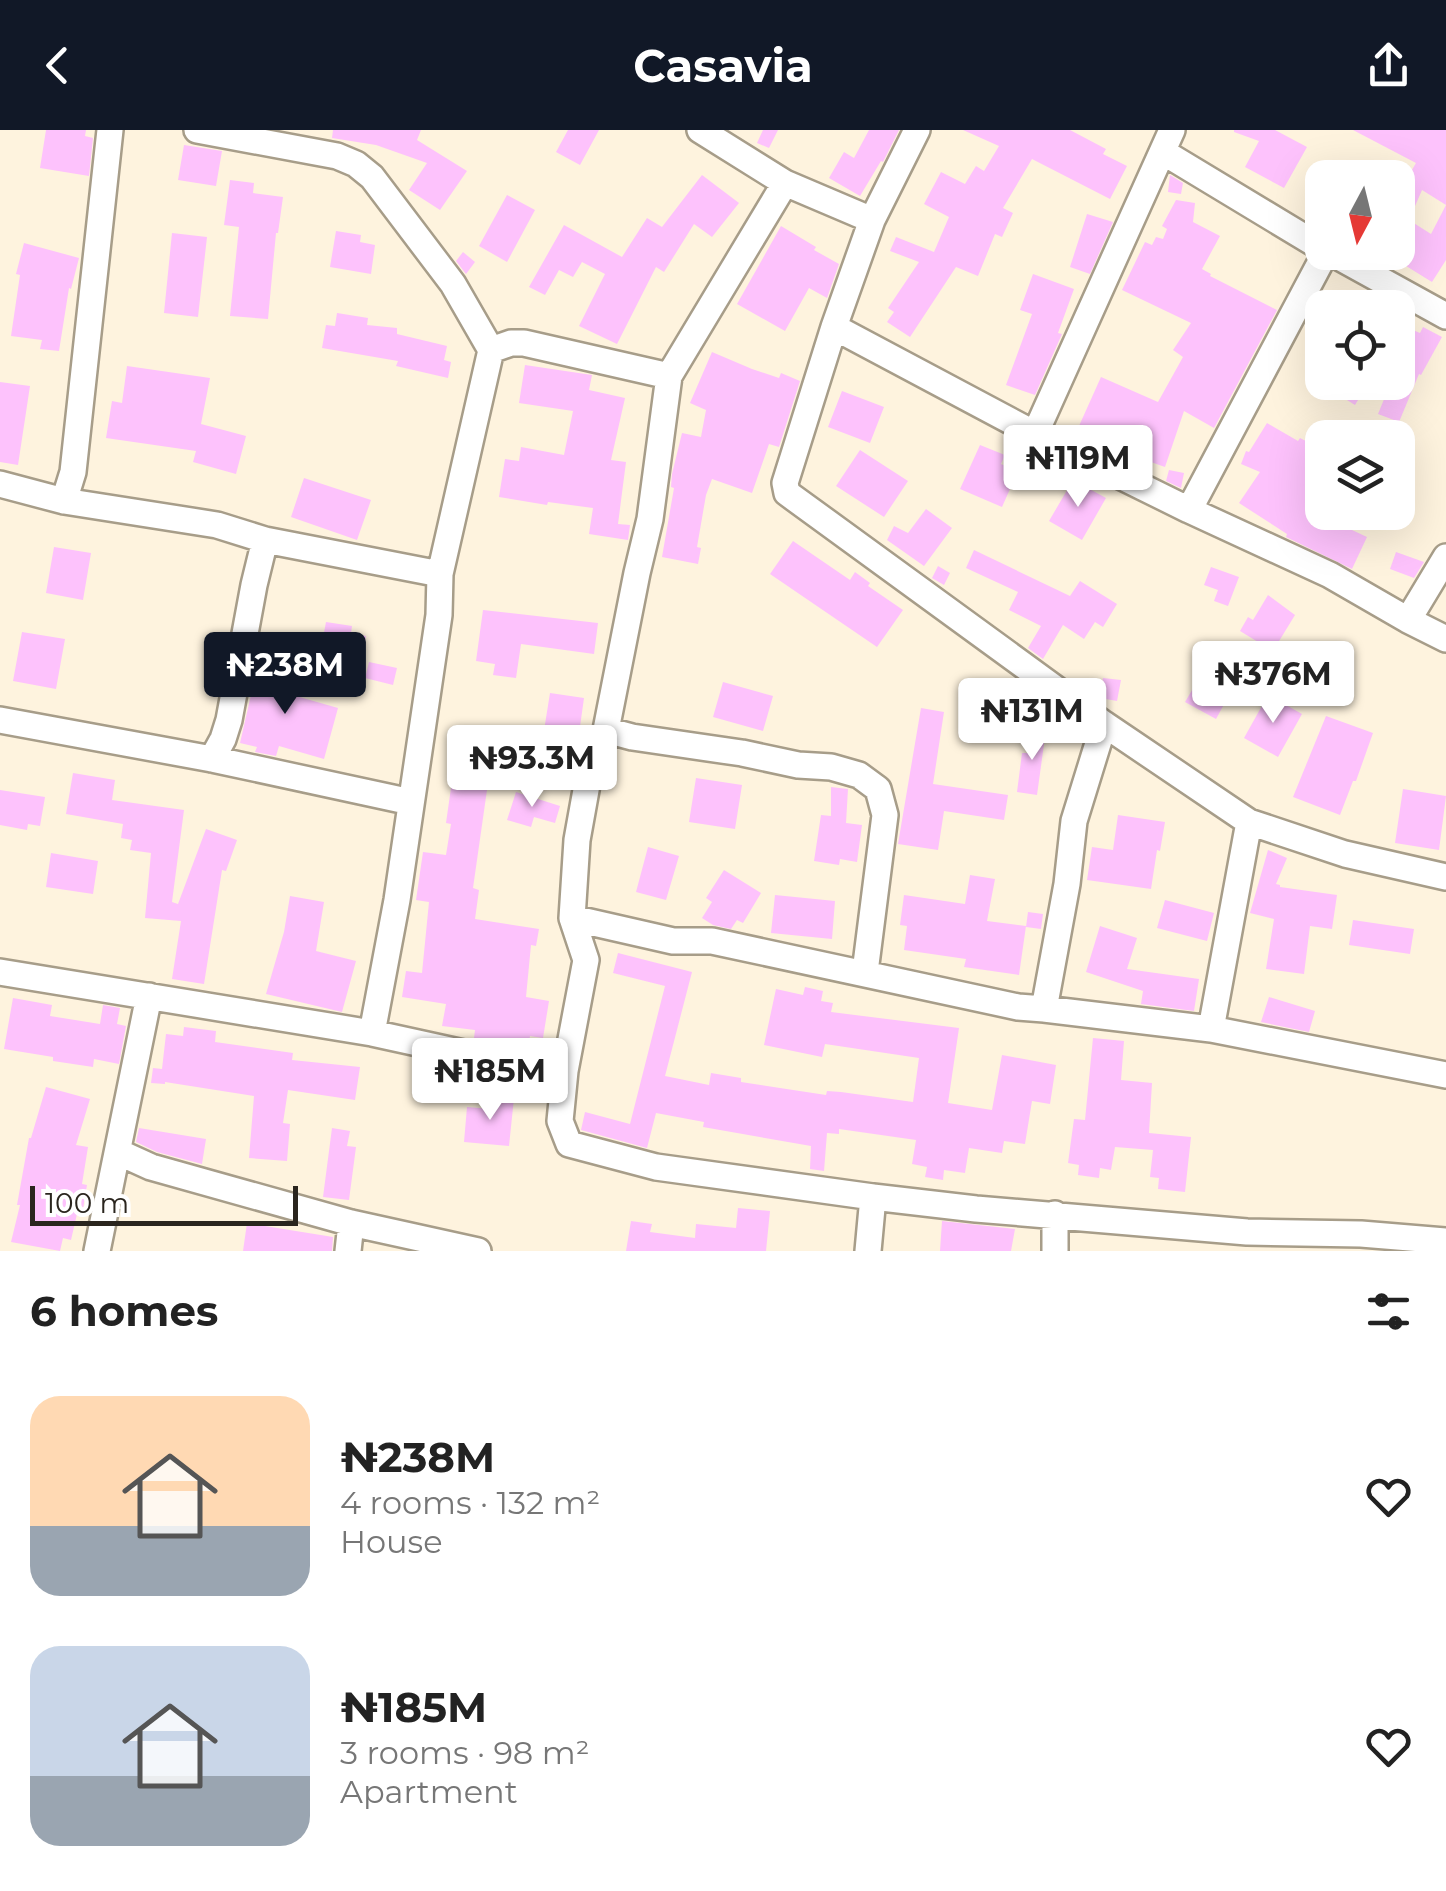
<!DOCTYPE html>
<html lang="en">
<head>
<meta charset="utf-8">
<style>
  :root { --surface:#fff; --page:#f2f2f2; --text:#222; --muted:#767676; --accent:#111827 }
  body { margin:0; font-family:Montserrat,sans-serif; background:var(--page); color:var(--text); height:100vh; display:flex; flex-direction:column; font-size:38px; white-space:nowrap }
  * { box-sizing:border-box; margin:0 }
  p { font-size:32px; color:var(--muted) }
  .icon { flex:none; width:55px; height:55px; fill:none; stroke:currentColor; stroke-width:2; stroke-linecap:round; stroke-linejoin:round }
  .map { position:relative; height:1121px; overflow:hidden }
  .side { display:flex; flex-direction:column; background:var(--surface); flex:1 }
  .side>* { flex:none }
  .needle { width:65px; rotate:187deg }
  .fabs { position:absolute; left:1305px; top:30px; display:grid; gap:20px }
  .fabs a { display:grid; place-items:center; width:110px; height:110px; border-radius:20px; background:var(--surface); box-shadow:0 10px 40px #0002; font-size:50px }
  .scale { position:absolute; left:30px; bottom:25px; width:268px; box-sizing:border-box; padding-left:10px; border:5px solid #2a251e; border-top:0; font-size:28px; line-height:35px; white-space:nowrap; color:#2a251e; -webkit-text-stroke:8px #fff; paint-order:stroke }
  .price { position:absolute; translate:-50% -85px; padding:0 22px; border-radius:10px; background:#fff; color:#222; font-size:32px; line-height:65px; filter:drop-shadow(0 2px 5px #0008) }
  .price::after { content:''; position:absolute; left:50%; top:60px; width:30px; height:22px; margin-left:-15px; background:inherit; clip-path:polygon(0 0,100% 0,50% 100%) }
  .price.on { background:var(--accent); color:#fff }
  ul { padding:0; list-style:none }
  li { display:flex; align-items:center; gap:30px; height:250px; padding:0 30px }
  li span { display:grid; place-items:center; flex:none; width:280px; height:200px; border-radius:30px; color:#555 }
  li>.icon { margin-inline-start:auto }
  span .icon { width:120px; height:120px; fill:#fffc; stroke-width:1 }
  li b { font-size:42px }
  h2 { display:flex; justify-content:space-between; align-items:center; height:120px; padding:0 30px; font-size:42px }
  header { display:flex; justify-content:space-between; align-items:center; height:130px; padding:0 30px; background:var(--accent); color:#fff; font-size:45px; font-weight:700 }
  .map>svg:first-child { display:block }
</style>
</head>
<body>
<header><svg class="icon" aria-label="back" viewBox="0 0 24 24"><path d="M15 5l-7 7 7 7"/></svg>Casavia<svg class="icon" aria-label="share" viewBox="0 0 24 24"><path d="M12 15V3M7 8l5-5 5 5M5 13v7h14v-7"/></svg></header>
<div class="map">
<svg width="1446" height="1121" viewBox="0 0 1446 1121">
  <rect width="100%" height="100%" fill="#fef3de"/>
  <path fill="#fdc2fc" d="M 46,0 L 86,0 L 85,6 L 93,8 L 89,46 L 40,38 Z
    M 333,0 L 421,0 L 417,10 L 467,41 L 440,80 L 409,60 L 427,33 L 376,15 L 332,8 Z
    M 568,0 L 599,0 L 580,35 L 556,22 Z
    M 763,0 L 778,0 L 769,18 L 757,13 Z
    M 869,0 L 899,0 L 883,32 L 881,31 L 860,66 L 829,48 L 844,22 L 854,28 Z
    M 963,0 L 1070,0 L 1106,19 L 1103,24 L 1127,36 L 1110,69 L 1032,29 L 1003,78 L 1013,83 L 1002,107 L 995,104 L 978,146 L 956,137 L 910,207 L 887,192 L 894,182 L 888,178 L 919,132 L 890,121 L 896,107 L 934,122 L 949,87 L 924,74 L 941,42 L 965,54 L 976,36 L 984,41 L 999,16 Z
    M 1234,0 L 1275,0 L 1307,17 L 1284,58 L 1245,37 L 1259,11 L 1234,2 Z
    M 1353,0 L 1446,0 L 1446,75 L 1422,60 L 1409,90 L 1431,104 L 1446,75 L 1446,130 L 1432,152 L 1398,131 L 1398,64 L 1416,33 Z
    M 184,15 L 222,21 L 216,56 L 178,50 Z
    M 1332,30 L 1344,37 L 1339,48 L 1322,48 Z
    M 702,45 L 739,73 L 712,107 L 694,94 L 664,142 L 656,137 L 617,214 L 579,196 L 605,144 L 582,132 L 573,147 L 559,140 L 545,165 L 529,157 L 564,95 L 622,127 L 647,88 L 662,97 Z
    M 1170,45 L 1183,53 L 1181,64 L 1168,62 Z
    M 230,50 L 254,53 L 253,63 L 283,67 L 278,103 L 276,103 L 268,189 L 230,186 L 239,97 L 224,95 Z
    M 507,65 L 535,80 L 507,132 L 479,116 Z
    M 1176,70 L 1195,73 L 1193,92 L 1220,106 L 1202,139 L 1211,144 L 1210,146 L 1277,180 L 1214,298 L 1184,281 L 1165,337 L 1131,325 L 1133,319 L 1079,296 L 1101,247 L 1158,272 L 1183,227 L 1173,220 L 1191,193 L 1122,160 L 1145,112 L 1152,115 L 1156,107 L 1163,109 L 1167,99 L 1162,96 Z
    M 1087,84 L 1113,92 L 1090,144 L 1070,137 Z
    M 781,96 L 816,117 L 814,120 L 839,134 L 827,168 L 809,158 L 785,201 L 737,174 Z
    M 336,101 L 361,105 L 360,112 L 375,115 L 371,144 L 330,137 Z
    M 172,103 L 207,107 L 198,187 L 164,183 Z
    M 24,113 L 79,128 L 71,159 L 69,158 L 59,221 L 40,219 L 42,210 L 11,206 L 20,145 L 16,144 Z
    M 463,122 L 475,132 L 466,144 L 456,131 Z
    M 1033,144 L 1074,159 L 1058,203 L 1062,204 L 1035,265 L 1006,255 L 1032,184 L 1020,180 Z
    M 1322,169 L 1322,212 L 1307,205 Z
    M 337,183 L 368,188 L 367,195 L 397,198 L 397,204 L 447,216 L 444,230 L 451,232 L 448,248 L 396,236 L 398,231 L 322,218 L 326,195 L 335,196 Z
    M 1423,197 L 1442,207 L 1421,245 L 1419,244 L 1399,292 L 1378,284 L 1391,252 L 1398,252 L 1398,237 L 1413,200 L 1420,203 Z
    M 712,222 L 752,239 L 779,248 L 781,243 L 800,251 L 779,317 L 769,314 L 752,363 L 712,349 L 706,365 L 697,417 L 701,418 L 698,434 L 662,427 L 674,358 L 671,357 L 672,344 L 682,303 L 701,307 L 706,280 L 690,273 Z
    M 525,235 L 592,245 L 589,260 L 625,268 L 611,330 L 626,332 L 618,394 L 630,395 L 628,410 L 589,404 L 593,378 L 548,372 L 547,375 L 499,367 L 505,329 L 519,331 L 521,317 L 564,325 L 573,281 L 519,273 Z
    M 127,236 L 210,248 L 201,294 L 246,306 L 236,344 L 193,332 L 196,321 L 106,308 L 112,271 L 122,273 Z
    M 0,252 L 30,256 L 18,335 L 0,332 Z
    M 1318,252 L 1369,252 L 1355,275 Z
    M 842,261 L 884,277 L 870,313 L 828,297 Z
    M 1267,293 L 1298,311 L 1300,308 L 1322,319 L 1322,386 L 1367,407 L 1352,439 L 1286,407 L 1287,404 L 1239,373 L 1260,342 L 1241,334 L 1246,321 L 1249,322 Z
    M 980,315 L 1005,325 L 1001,334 L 1018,341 L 1002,377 L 960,359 Z
    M 860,320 L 908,351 L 884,387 L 836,356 Z
    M 1169,340 L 1184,343 L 1181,358 L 1166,351 Z
    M 304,348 L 371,370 L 357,410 L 291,387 Z
    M 1073,350 L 1106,368 L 1082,410 L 1049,391 Z
    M 926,379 L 952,398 L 924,436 L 887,410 L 894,396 L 908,403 Z
    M 793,411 L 850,450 L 855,442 L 870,453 L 868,456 L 903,480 L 877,517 L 770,444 Z
    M 54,417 L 91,423 L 83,470 L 46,463 Z
    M 974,420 L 1070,466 L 1080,451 L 1117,474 L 1103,497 L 1095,492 L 1084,509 L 1063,495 L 1043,529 L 1028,518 L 1041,496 L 1009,480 L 1018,462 L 966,438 Z
    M 1396,422 L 1424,432 L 1414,448 L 1390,439 Z
    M 938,436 L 950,443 L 944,455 L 932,448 Z
    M 1211,437 L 1239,447 L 1228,476 L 1214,471 L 1218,460 L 1204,455 Z
    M 1268,465 L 1295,485 L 1273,521 L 1240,501 L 1248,487 L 1253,490 Z
    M 483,480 L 598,493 L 594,524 L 521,514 L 516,548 L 493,545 L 495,534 L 476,531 Z
    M 326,492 L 352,496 L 351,503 L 366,506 L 360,536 L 319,529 Z
    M 22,502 L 65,509 L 56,559 L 13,551 Z
    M 1216,520 L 1245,536 L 1216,589 L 1185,572 Z
    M 264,526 L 284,529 L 280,558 L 290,560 L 289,564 L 338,578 L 324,629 L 279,616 L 276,626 L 255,622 L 257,617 L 240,613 L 254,552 L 261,554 Z
    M 369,532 L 397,538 L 393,555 L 365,548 Z
    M 1103,548 L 1121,550 L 1117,571 L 1100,568 Z
    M 723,552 L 773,566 L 763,601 L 713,587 Z
    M 550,563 L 584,568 L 577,618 L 542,613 Z
    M 1268,565 L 1302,584 L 1278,627 L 1244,608 Z
    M 921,578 L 944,582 L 933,654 L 1008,665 L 1004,690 L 944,681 L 938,720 L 898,714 Z
    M 1326,586 L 1373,603 L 1356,651 L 1353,651 L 1340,685 L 1293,667 Z
    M 1031,598 L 1046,600 L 1037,665 L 1017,662 L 1022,623 L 1028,623 Z
    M 464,602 L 506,608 L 503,627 L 492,625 L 473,758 L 479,760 L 475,789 L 539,799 L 536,816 L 531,815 L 526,867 L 549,871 L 543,908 L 530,906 L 528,918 L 474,908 L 475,900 L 442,896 L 446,874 L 402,867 L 406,841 L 422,843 L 429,772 L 416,770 L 423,722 L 446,725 L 451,694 L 446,693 L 455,630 L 460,631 Z
    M 73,643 L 115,650 L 112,670 L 184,680 L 172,772 L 178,774 L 206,699 L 237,710 L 226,741 L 222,740 L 204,854 L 172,849 L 181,791 L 145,788 L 151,723 L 130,720 L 132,710 L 121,708 L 123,694 L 66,684 Z
    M 696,648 L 742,655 L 735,699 L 689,692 Z
    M 831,657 L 848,659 L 846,693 L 862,695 L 857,732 L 840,729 L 839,735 L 814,731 L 821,685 L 831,686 Z
    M 1403,659 L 1446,666 L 1439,720 L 1395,713 Z
    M 0,660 L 45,667 L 40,696 L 28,694 L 27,700 L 0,695 Z
    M 516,662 L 560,676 L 555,693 L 534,687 L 531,697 L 507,690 Z
    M 1118,685 L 1165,692 L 1160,721 L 1157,720 L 1151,759 L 1087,750 L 1092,717 L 1113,720 Z
    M 648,717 L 679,726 L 666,770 L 636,762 Z
    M 1268,720 L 1287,728 L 1276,754 L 1280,755 L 1280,757 L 1337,765 L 1332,799 L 1310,796 L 1304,844 L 1266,839 L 1274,789 L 1250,783 Z
    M 51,723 L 98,731 L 93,764 L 46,757 Z
    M 724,740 L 761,763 L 743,793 L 737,790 L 731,799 L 713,795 L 702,788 L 712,772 L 706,768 Z
    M 970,745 L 995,749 L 987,791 L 1026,796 L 1019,845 L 964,837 L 966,829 L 904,820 L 907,796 L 900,795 L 904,765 L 965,774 Z
    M 775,765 L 835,771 L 832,809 L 771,803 Z
    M 290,766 L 324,772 L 316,821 L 356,831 L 342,882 L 266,864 L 284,802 Z
    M 1165,770 L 1214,783 L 1207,811 L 1157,798 Z
    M 1028,782 L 1043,784 L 1041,799 L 1026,797 Z
    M 1353,790 L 1414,799 L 1410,824 L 1349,815 Z
    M 1100,796 L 1137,808 L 1127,839 L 1199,849 L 1194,881 L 1141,874 L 1143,861 L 1086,842 Z
    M 618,823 L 692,842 L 665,946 L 709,955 L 711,943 L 741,948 L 741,952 L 826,965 L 827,961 L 841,962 L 913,972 L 919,928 L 825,914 L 822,927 L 764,915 L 776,859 L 803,865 L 805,857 L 823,861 L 821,871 L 833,873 L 831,882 L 959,898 L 948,973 L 992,980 L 1002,925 L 1056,935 L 1050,974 L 1032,971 L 1025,1014 L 1004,1011 L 1002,1023 L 969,1018 L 965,1043 L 944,1040 L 943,1050 L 925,1047 L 927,1037 L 912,1034 L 916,1010 L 839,999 L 839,1004 L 827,1003 L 824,1041 L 810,1039 L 811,1016 L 703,997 L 704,992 L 656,983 L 647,1018 L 581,1000 L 585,982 L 630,994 L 665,856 L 613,843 Z
    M 1269,867 L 1315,881 L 1309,902 L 1261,892 Z
    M 13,868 L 52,875 L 50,886 L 100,894 L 103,875 L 120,878 L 117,894 L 126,896 L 119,934 L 94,929 L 93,937 L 53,931 L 53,927 L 4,919 Z
    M 184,897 L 216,901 L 215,912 L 293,923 L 292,930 L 360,937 L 355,970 L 288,960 L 283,993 L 290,994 L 287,1031 L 249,1028 L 254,966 L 165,952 L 165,954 L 151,953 L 153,938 L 162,939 L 166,904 L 183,906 Z
    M 1093,908 L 1124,911 L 1121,950 L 1152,953 L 1149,1003 L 1191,1007 L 1185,1062 L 1158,1059 L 1159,1048 L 1150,1047 L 1153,1020 L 1115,1017 L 1111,1040 L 1100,1038 L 1099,1048 L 1078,1045 L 1079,1035 L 1068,1033 L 1074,989 L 1085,990 Z
    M 46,957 L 90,969 L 76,1015 L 88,1017 L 82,1054 L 87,1055 L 82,1085 L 77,1084 L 71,1110 L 63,1108 L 60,1121 L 11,1112 L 20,1075 L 17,1075 L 29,1008 L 31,1008 Z
    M 492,966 L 514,968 L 509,1016 L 464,1012 L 467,977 L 491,979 Z
    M 139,998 L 206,1009 L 202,1034 L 157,1022 L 136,1012 Z
    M 332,998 L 350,1001 L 347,1016 L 356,1017 L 349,1070 L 323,1067 Z
    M 738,1078 L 770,1081 L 766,1121 L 626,1121 L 631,1091 L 652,1094 L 650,1102 L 695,1108 L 696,1094 L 736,1098 Z
    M 942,1091 L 1015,1099 L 1011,1121 L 940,1121 Z
    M 247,1093 L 333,1107 L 332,1121 L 243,1121 Z"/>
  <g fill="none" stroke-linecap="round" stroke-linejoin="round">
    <defs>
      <path id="minor" d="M 197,0 L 337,26 L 356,34 L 372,47 L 453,154 L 491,220 L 440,444 L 439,485 L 397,770 L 372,903
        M 700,0 L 785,53 L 872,90
        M 917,0 L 872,90 L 834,197 L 785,353 L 787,363 L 1104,594 L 1249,692 L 1345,724 L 1446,747
        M 1163,22 L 1322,118
        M 785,53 L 669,246 L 650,389 L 637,443 L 606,600 L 588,649 L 577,710 L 572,788 L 586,830 L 565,941 L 560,991 L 569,1014 L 656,1037 L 873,1067
        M 1330,122 L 1446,186
        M 834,197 L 1035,304 L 1189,380 L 1330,445 L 1408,490 L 1446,509
        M 491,220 L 511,213 L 524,213 L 669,246
        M 1035,304 L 1172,0
        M 0,354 L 64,371 L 217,395 L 265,410 L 440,444
        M 64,371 L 73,342 L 110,0
        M 1189,380 L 1326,122
        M 1408,490 L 1446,427
        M 0,590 L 212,629 L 411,672
        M 606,600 L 632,607 L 742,623 L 798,635 L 831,637 L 859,645 L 878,659 L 885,685 L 865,842
        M 212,629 L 223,609 L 229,590 L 254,455 L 265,410
        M 572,788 L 673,811 L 712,811 L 1018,877 L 1044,879 L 1067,754 L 1074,691 L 1104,594
        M 0,842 L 372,903 L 468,924 L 565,941
        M 1044,879 L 1211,899 L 1446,945
        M 1211,899 L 1249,692
        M 118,1022 L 151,1037 L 351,1093 L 478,1121
        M 1055,1084 L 1055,1121
        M 97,1121 L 149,866
        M 348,1121 L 351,1093
        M 868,1121 L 873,1067 L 976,1079 L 1247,1102 L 1361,1104 L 1446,1111"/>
    </defs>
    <use href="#minor" stroke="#a79d89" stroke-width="30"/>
    <use href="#minor" stroke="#fff" stroke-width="25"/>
  </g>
</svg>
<div class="fabs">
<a><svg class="needle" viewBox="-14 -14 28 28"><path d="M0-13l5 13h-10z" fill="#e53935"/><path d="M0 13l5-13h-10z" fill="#767676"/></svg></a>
<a><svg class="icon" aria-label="locate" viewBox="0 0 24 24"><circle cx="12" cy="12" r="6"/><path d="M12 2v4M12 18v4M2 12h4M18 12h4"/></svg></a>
<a><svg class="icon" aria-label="layers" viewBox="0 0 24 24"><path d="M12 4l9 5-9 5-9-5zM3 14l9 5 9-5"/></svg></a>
</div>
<div class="scale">100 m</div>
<b class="price" style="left:1078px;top:380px">₦119M</b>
<b class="price on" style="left:285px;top:587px">₦238M</b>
<b class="price" style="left:1273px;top:596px">₦376M</b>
<b class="price" style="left:1032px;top:633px">₦131M</b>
<b class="price" style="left:532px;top:680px">₦93.3M</b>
<b class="price" style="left:490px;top:993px">₦185M</b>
</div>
<section class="side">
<h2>6 homes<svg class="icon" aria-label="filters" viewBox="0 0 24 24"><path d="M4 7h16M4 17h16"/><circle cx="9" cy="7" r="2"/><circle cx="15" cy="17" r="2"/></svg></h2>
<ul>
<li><span style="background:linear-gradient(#ffd9b3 65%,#9aa5b1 0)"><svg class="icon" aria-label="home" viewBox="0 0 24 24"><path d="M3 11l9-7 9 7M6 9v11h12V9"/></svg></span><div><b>₦238M</b><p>4 rooms · 132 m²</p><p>House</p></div><svg class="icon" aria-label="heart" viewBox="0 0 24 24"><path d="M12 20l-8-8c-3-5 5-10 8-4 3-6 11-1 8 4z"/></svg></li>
<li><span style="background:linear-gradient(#c9d6e8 65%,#9aa5b1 0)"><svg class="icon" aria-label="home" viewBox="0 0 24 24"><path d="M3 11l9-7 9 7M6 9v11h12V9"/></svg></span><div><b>₦185M</b><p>3 rooms · 98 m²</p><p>Apartment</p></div><svg class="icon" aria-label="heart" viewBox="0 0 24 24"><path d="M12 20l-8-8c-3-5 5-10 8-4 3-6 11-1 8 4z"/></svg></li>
</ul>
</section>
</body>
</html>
